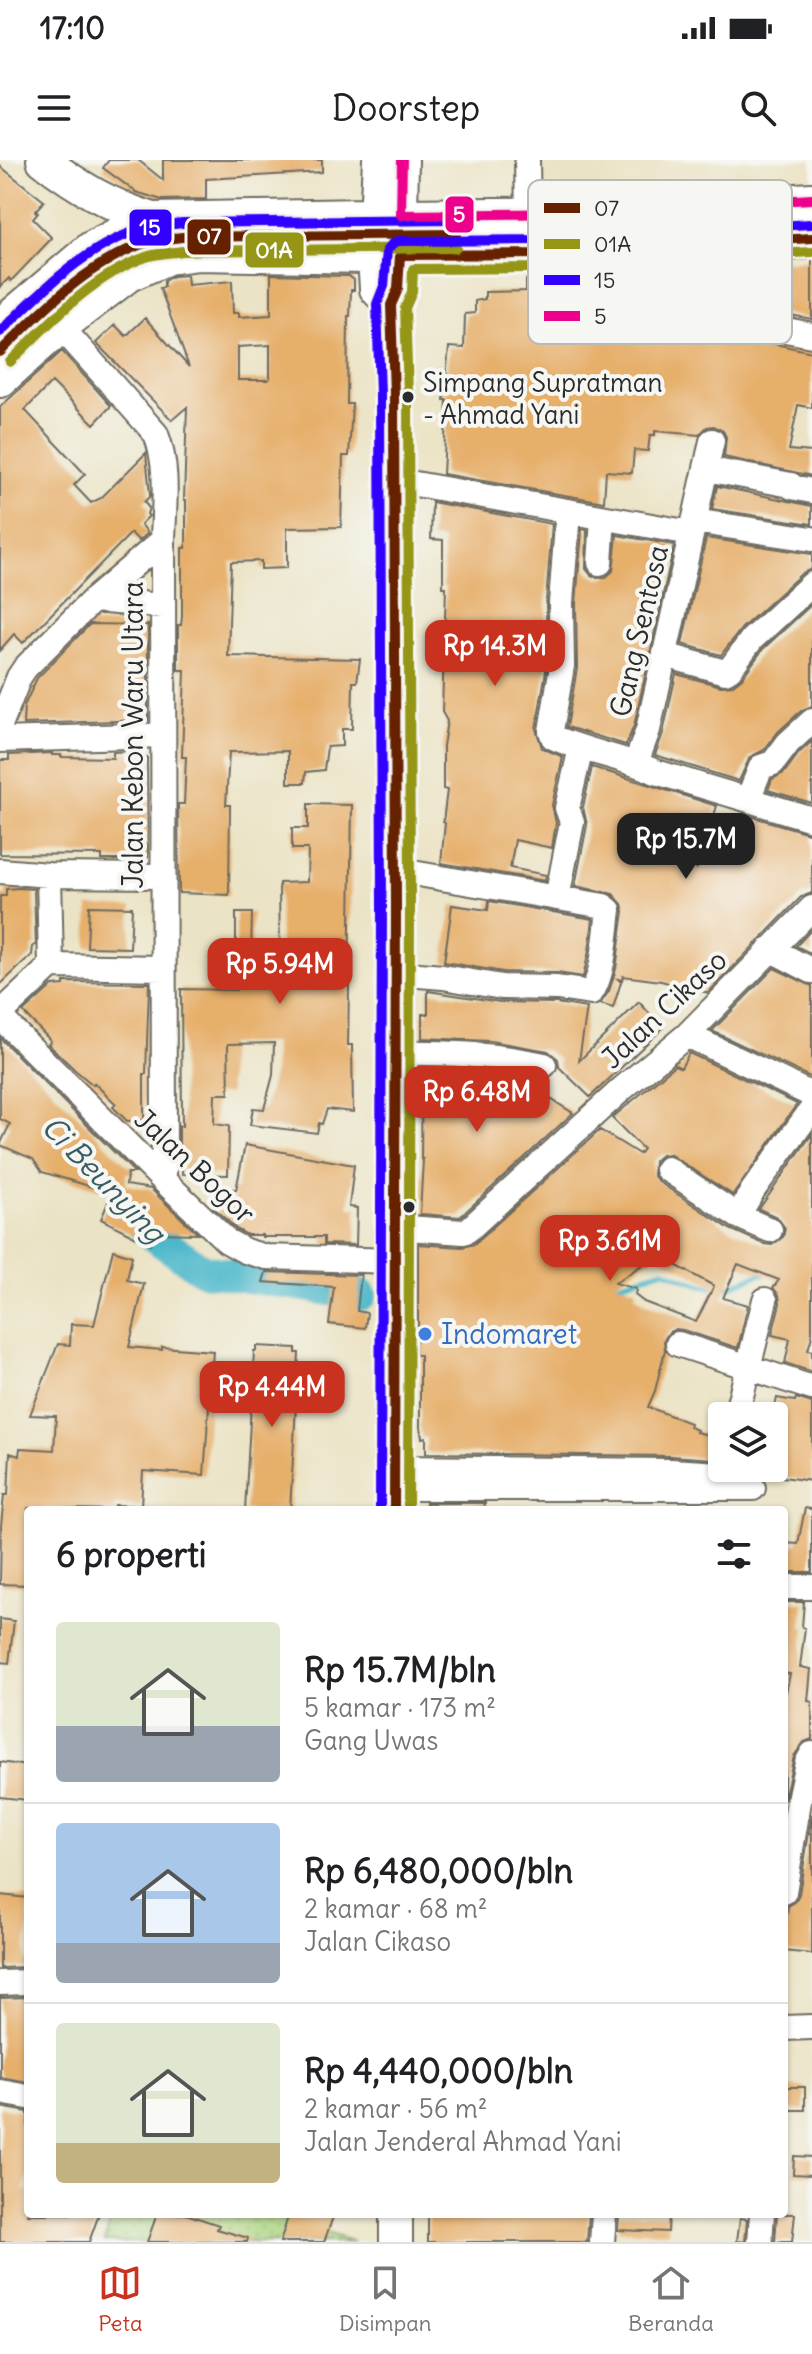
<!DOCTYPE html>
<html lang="id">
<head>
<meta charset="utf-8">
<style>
  :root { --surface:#fff; --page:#f6f6f6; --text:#202124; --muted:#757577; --line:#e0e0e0; --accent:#c8321e }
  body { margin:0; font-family:Delius,sans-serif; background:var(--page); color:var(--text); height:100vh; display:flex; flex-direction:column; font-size:30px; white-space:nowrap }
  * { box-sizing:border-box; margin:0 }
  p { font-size:26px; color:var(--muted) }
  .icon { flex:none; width:44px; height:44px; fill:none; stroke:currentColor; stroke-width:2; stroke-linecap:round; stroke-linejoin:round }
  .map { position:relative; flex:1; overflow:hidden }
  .drawer { position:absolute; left:24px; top:1346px; width:764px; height:712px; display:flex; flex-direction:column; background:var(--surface); border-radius:8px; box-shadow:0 2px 6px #0004 }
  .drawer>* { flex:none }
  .fabs { position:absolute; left:708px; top:1242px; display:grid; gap:16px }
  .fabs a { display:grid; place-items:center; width:80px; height:80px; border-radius:8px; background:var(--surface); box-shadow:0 2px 6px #0004; font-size:40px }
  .price { position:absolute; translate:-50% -68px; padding:0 18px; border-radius:16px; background:var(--accent); color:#fff; font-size:26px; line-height:52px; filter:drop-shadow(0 2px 4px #0008) }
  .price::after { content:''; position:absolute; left:50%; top:48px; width:24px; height:18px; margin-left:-12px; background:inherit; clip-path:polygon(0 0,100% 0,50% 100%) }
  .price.selected { background:#222; color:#fff }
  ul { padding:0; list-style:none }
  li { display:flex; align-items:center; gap:24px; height:200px; padding:0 32px }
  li+li { border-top:2px solid var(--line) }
  li span { display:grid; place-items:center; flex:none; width:224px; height:160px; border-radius:8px; color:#555 }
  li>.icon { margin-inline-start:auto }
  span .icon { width:96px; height:96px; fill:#fffc; stroke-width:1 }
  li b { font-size:34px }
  h2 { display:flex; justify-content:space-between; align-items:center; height:96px; padding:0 32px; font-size:34px }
  .status { display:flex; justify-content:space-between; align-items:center; height:56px; padding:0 40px; background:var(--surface); direction:ltr }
  .status svg { height:22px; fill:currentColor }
  header { display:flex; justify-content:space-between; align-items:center; height:104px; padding:0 32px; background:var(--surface); font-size:36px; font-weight:600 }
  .tabs { display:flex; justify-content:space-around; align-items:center; height:112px; border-top:2px solid var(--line); background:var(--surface); font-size:22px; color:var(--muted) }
  .tabs a { display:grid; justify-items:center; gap:4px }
  .tabs .selected { color:var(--accent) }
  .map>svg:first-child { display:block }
</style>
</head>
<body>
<div class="status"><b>17:10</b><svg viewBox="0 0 49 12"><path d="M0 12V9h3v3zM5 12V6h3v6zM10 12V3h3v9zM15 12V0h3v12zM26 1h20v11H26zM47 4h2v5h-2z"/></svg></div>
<header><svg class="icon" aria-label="menu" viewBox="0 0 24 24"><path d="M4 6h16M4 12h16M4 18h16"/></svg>Doorstep<svg class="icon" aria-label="search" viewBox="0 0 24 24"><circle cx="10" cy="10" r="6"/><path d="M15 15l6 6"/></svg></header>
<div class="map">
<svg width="812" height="2082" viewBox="0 0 812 2082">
  <defs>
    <pattern id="grass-dots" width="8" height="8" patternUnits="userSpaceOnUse" patternTransform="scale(2)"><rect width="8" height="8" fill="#aad37e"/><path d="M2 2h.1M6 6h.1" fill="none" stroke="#92b56d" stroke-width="1.8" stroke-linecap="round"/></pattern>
  </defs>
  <rect width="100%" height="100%" fill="#f6f6f2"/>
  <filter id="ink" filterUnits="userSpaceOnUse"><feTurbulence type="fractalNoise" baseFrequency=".0125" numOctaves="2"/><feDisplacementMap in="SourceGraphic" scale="16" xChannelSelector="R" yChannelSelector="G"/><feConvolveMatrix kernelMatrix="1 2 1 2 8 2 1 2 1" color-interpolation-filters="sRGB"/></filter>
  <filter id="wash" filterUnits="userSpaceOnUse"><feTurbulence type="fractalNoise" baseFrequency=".006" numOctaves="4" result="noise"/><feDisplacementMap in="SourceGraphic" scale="32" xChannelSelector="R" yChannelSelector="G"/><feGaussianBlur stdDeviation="1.8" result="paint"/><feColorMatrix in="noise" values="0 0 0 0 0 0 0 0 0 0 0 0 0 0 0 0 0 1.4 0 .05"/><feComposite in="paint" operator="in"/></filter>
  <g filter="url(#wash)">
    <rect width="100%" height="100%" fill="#ebe3c5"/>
    <path fill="url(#grass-dots)" stroke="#6a7f54" stroke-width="2" d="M 113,2054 L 270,2054 L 353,2082 L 104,2082 Z"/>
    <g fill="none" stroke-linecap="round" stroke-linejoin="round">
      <path stroke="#4db8ca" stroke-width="5" d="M 616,1125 L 664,1110 C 681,1118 709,1131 728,1127 C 741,1123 752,1115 766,1113"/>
      <path stroke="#4db8ca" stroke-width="32" d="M 123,1043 L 152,1075 L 203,1110 L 361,1135"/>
    </g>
    <g id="blocks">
      <path fill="#e6af6b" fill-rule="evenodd" d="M 109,0 L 138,0 L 163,20 L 163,0 L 322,0 L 322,12 L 206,19 L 206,39 L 162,40 L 136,32 L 103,8 Z
        M 0,6 L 44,41 L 35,51 L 38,53 L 33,59 L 52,78 L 11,121 L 9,118 L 0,127 Z
        M 774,99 L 791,101 L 812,99 L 812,159 L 587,117 L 575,111 L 681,105 L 681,107 L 708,107 L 708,103 L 718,103 L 751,105 L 752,101 Z
        M 271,114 L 349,116 L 354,120 L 354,130 L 351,130 L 350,156 L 348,156 L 347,244 L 352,244 L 349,296 L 343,296 L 341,367 L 287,368 L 287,408 L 261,409 L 261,401 L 231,402 L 228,496 L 360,499 L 357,522 L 353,522 L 352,569 L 342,569 L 342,586 L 327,587 L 324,610 L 306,612 L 305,623 L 288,623 L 288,591 L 229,592 L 226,645 L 230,645 L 229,735 L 179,733 L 178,644 L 184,644 L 186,597 L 182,597 L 185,510 L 178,510 L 178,465 L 181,465 L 182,457 L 182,388 L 186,388 L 186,340 L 184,340 L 187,247 L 172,260 L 96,183 L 115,165 L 126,176 L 145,158 L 189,207 L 160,128 L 164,127 L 164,121 L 173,116 L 187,115 L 188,125 L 232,121 L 233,153 L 239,153 L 239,157 L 271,155 ZM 270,185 L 270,218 L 268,220 L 238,220 L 238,187 Z
        M 526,120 L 539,121 L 542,125 L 542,136 L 563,139 L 567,140 L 566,147 L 639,160 L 639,162 L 719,176 L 756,186 L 757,180 L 812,192 L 812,248 L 798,245 L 789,290 L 812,292 L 812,316 L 724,297 L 726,277 L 723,271 L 714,266 L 707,267 L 699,275 L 655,271 L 655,275 L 650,275 L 648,291 L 634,290 L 632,313 L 606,311 L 604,342 L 443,314 L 447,240 L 444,240 L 449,187 L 464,188 L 465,154 L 475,153 L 475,141 L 485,139 L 485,132 L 526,131 Z
        M 62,191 L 111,246 L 94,264 L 52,222 L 25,250 L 85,314 L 74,325 L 91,343 L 101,338 L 146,293 L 150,336 L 144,342 L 149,348 L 147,354 L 149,356 L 141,364 L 148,373 L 139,381 L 131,373 L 23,483 L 14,474 L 0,490 L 0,247 Z
        M 717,326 L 812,346 L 812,364 L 712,349 Z
        M 432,342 L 552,364 L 546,442 L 547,505 L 536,569 L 542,588 L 563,597 L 552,645 L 556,663 L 552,688 L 515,680 L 510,708 L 546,715 L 545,721 L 441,703 L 445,663 L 443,662 L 447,630 L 443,629 L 443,586 L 447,561 L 442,552 L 446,427 L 443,427 L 443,380 L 431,379 Z
        M 582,369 L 587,370 L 586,409 L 591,415 L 598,418 L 606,417 L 613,411 L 617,375 L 674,385 L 634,566 L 626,585 L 567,567 L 577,508 L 576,443 Z
        M 706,378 L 812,394 L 812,409 L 802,413 L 742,468 L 721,495 L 682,484 Z
        M 812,444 L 812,546 L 802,550 L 778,572 L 764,590 L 750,597 L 739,621 L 655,595 L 663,573 L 676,514 L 721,526 L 733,525 L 742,518 L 763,489 Z
        M 90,464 L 148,465 L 148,560 L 23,564 L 24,546 L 37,518 Z
        M 812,581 L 812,643 L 768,630 L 772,619 L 784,613 L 799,593 Z
        M 131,591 L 130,597 L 147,597 L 148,697 L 137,698 L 137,700 L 102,700 L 102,695 L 0,694 L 0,600 L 9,600 L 9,595 L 52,593 L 52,595 L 61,595 L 61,597 L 113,598 L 113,592 Z
        M 592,607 L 717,646 L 696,709 L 720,681 L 733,684 L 748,665 L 740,658 L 743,654 L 812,674 L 812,733 L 801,737 L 708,833 L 661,821 L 623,816 L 622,820 L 618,819 L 621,822 L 613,848 L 600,844 L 609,831 L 616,809 L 624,751 L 622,744 L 613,734 L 575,726 L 587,665 L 583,647 Z
        M 308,644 L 352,645 L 348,885 L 352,885 L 353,952 L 327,949 L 322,964 L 319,963 L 317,973 L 250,965 L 253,948 L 264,949 L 273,915 L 274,883 L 228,884 L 229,934 L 215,934 L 214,964 L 229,966 L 228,1015 L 182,1014 L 183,995 L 179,994 L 179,966 L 182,966 L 181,829 L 236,830 L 236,753 L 252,753 L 251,797 L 280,797 L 279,723 L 307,722 L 308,689 L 292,689 L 292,668 L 308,668 Z
        M 19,728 L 34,729 L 36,785 L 33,786 L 32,795 L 0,825 L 0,736 L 6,736 L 6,729 Z
        M 489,741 L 593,759 L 589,791 L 583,817 L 557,813 L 503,812 L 444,802 L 452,745 L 488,750 Z
        M 89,746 L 132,747 L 130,788 L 87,787 Z
        M 812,769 L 812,794 L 796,786 Z
        M 774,808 L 812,826 L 812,918 L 712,871 Z
        M 64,822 L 149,823 L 146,914 L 144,914 L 144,960 L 127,961 L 113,947 L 116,944 L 94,923 L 93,925 L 75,910 L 48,884 L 51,881 L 23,852 L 52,826 L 64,825 Z
        M 428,831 L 500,842 L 556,843 L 587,848 L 579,901 L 639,842 L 663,868 L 590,937 L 559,907 L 558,899 L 548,891 L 490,881 L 422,878 L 422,854 L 428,854 Z
        M 0,878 L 135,1013 L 127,1013 L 126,1025 L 151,1029 L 198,1074 L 152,1073 L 150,1084 L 101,1059 L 112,1033 L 42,1012 L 33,999 L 0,985 L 10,964 L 0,959 Z
        M 689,893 L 797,944 L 733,1035 L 669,994 L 661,995 L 654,1001 L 653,1015 L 659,1022 L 730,1069 L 764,1084 L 772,1085 L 783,1077 L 785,1068 L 777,1057 L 759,1049 L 812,974 L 812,1176 L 808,1190 L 812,1191 L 812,1212 L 785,1203 L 790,1179 L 772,1175 L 780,1143 L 779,1135 L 773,1128 L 779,1120 L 738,1104 L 723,1138 L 748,1145 L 738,1188 L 683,1170 L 676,1169 L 669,1172 L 664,1180 L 665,1190 L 655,1231 L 648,1247 L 690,1263 L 689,1267 L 697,1270 L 696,1272 L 721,1278 L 718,1295 L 713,1299 L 671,1296 L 426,1293 L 426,1277 L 422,1278 L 420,1267 L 420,1195 L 416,1195 L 416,1181 L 418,1180 L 418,1084 L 462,1087 L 474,1084 L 600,970 L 639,994 L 643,989 L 612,958 L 675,905 L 681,908 ZM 657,1095 L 714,1126 L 696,1162 L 644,1142 L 635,1135 L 636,1129 L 615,1123 Z
        M 422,908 L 486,911 L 527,917 L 525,923 L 573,953 L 460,1057 L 420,1054 L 423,999 L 421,999 Z
        M 245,985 L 354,1005 L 349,1047 L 357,1048 L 356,1085 L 324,1084 L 324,1077 L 262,1077 L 262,1075 L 247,1075 L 236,1069 L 213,1047 L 214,1040 L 233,1044 L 233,1029 L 236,1030 Z
        M 113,1090 L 132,1096 L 127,1120 L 144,1124 L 129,1187 L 162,1190 L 162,1187 L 213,1191 L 204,1315 L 143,1311 L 141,1346 L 115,1345 L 115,1350 L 28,1348 L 28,1425 L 0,1424 L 1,1366 L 4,1335 L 8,1335 L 10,1293 L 19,1296 L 20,1288 L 54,1290 L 56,1256 L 30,1255 L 58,1184 L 70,1185 L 71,1164 L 94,1165 Z
        M 266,1112 L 361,1115 L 357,1151 L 367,1153 L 365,1168 L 329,1164 L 334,1127 L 263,1122 Z
        M 256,1186 L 296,1188 L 296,1193 L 299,1193 L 290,1350 L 245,1350 L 254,1191 L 256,1191 Z
        M 777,1238 L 795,1241 L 796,1238 L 812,1243 L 812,1321 L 783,1317 L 774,1313 L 774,1251 Z
        M 426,1343 L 485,1343 L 484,1350 L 426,1350 Z
        M 805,1348 L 812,1349 L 812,1412 L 784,1412 L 784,1383 L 798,1384 Z
        M 784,1442 L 804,1442 L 802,1467 L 805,1468 L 800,1507 L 811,1509 L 808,1541 L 812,1542 L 812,1579 L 804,1582 L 794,1596 L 784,1640 L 784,1541 L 790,1514 L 784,1513 Z
        M 0,1459 L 14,1461 L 9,1503 L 0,1502 Z
        M 0,1602 L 28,1606 L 28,1640 L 0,1637 Z
        M 812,1654 L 812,1794 L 784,1791 L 788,1746 L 795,1742 L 799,1734 Z
        M 0,1735 L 28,1738 L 28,1771 L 24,1800 L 28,1800 L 28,1807 L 0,1808 Z
        M 28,1837 L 28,1922 L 0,1917 L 0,1838 Z
        M 785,1927 L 805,1927 L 805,1950 L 785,1950 Z
        M 0,1947 L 28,1952 L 28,2018 L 23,2030 L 28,2031 L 28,2054 L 99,2054 L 89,2082 L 0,2082 Z
        M 794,1996 L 812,1997 L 812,2015 L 793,2014 Z
        M 157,2054 L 186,2054 L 219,2065 L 217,2069 L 248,2078 L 247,2082 L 147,2082 Z
        M 289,2054 L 334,2054 L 324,2082 L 280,2082 Z
        M 428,2054 L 589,2054 L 587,2082 L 428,2082 Z
        M 619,2054 L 669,2054 L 668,2072 L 618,2070 Z
        M 777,2054 L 795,2054 L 792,2082 L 775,2082 Z
        M 740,2058 L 747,2059 L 745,2082 L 737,2081 Z"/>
    </g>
  </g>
  <g filter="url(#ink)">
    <use href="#blocks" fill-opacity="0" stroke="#6e6b61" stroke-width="2"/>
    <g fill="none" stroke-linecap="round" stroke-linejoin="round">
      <defs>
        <path id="minor" d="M 527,0 L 528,54
          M 542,94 C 550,118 560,121 582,131 L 812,175
          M 61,167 L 156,274 C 169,308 164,344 163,380 L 164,1021
          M 706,309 L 791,325 L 792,327 L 812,331
          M 393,320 L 691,373
          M 568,352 L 561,443 L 562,506 L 551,571 L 553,577 C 586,592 623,597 656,612 L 812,659
          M 694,361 L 812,379
          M 600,403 L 603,358
          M 93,440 L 163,446
          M 665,495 L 725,512 L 730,509 L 752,479 L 812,424
          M 0,565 L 19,517 L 25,508 L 93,440 L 163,380
          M 0,580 L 163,575
          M 636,603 L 648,570 L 712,281
          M 748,639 L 761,607 L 773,603 L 788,583 L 812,561
          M 0,711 L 49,715 L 163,716
          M 49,715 L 51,806
          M 557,738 L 572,662 L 567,648 L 581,588
          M 770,789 L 812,811
          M 395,813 L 443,817 L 502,827 L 557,828 L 591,833 C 604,815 606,773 609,750 L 604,746 L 395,710
          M 0,854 L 51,806 L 163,808
          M 0,857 L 164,1021 L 227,1081 L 245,1091 L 266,1097 L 394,1101
          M 687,875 L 812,935
          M 394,893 C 445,892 494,894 544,905
          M 667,1009 L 738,1056 L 770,1070
          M 738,1056 L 753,1030 L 812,949
          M 394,1067 L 463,1072 L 468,1070 L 623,928 L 687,875 L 812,748
          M 678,1184 L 812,1228
          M 736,1256 L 765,1140
          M 394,1308 L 671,1311 L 720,1314 L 725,1308
          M 394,1328 L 753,1328
          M 784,1427 L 812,1427
          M 784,1732 L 800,1635 L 807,1603 L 812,1594
          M 0,1823 L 28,1822
          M 784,1868 L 812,1867
          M 0,1932 L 28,1937
          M 602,2082 L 604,2054
          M 760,2082 L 762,2054"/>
        <path id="major" d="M 43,0 C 78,27 111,46 153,59
          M 379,0 L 374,97 L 376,129 L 391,145
          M 401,55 L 582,53 L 812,39
          M 0,165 L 91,88 L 127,69 L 153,59 L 364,55 L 376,49
          M 0,221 L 61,167 L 129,115 L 168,98 L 199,94 L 365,97 L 423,94 L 542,94 L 812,78
          M 394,1350 L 396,746 L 394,234 L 391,145 L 398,129 L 400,114 L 402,0
          M 396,2054 L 396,2082"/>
      </defs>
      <use href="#minor" stroke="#6e6b61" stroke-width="28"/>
      <use href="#major" stroke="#6e6b61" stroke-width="36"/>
      <use href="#minor" stroke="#fff" stroke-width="24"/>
      <use href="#major" stroke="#fff" stroke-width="32"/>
      <defs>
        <path id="major-bridge" d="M 0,192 C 41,151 85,107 139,85 C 152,80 168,79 182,77 L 550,73 L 812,58"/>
      </defs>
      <use href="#major-bridge" stroke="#6e6b61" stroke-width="36" stroke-linecap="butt"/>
      <use href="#major-bridge" stroke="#fff" stroke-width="32"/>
      <defs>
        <path id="bus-1" d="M 0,192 C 41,151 84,107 139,85 C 152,80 168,79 182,77 L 456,74
          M 394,1350 L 396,746 L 394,234 L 391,145 L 398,129 L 400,95 L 542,94 L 812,78"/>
        <path id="bus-2" d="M 10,202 C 49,163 92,116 146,97 C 158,93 171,93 183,91 L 456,88
          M 408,1350 L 410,746 L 408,234 L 405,148 L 412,132 L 413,109 L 543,108 L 812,92"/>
        <path id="bus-3" d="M 0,172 C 39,133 85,87 139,70 C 153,66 168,65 182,63 L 456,60
          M 380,1350 L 382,746 L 380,234 L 377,144 L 384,126 L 387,90 L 392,84 L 398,81 L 542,80 L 811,64"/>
        <path id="bus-4" d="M 402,0 L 401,55 L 582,53 L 812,39"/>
      </defs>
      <use href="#bus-1" stroke="#f6f6f2" stroke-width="16"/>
      <use href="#bus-2" stroke="#f6f6f2" stroke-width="16"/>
      <use href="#bus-3" stroke="#f6f6f2" stroke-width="16"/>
      <use href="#bus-4" stroke="#f6f6f2" stroke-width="16"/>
      <use href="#bus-1" stroke="#620" stroke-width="10"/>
      <use href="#bus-2" stroke="#959516" stroke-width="10"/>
      <use href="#bus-3" stroke="#30f" stroke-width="10"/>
      <use href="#bus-4" stroke="#ec008c" stroke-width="10"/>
    </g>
  </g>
  <g fill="#2b2b2b" stroke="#f6f6f2" stroke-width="3">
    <circle cx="408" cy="237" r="7"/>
    <circle cx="409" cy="1047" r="7"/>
  </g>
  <circle fill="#3f7fe0" stroke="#f6f6f2" stroke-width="3" cx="425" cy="1174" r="8"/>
  <g text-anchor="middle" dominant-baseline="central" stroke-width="8" stroke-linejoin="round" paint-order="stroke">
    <g font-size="26" fill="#2b2b2b" stroke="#f6f6f2" text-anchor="start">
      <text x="423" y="222">Simpang Supratman<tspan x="423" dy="32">- Ahmad Yani</tspan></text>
    </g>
    <g font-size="28" fill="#2b2b2b" stroke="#f6f6f2">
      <text transform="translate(639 471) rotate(-77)">Gang Sentosa</text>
      <text transform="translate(133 575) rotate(-90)">Jalan Kebon Waru Utara</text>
      <text transform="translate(664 849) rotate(-43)">Jalan Cikaso</text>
      <text transform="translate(195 1006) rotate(43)">Jalan Bogor</text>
    </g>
    <g font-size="28" fill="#366cbe" stroke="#f6f6f2" text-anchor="start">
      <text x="441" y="1174">Indomaret</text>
    </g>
    <g font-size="30" font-style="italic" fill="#375c63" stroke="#f6f6f2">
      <text transform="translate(104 1019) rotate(46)">Ci Beunying</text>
    </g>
  </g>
  <rect x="528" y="20" width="264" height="164" rx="12" fill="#f6f6f2" stroke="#b9b9b6" stroke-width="2"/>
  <rect x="544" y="43" width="36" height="10" fill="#620"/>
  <rect x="544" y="79" width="36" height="10" fill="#959516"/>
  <rect x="544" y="115" width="36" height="10" fill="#30f"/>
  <rect x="544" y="151" width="36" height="10" fill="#ec008c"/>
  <g font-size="22" fill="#2b2b2b">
    <text x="594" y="56">07</text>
    <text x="594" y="92">01A</text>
    <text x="594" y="128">15</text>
    <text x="594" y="164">5</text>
  </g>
  <g stroke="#f6f6f2" stroke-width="3">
    <rect x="444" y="35" width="31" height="39" rx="8" fill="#ec008c"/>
    <rect x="128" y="48" width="45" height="39" rx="8" fill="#30f"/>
    <rect x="186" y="58" width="46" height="38" rx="8" fill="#620"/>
    <rect x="244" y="71" width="61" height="38" rx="8" fill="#959516"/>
  </g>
  <g font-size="22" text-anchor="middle" font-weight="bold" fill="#fff">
    <text x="459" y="62">5</text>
    <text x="150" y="75">15</text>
    <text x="209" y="84">07</text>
    <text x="274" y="98">01A</text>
  </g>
</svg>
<div class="fabs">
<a><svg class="icon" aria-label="layers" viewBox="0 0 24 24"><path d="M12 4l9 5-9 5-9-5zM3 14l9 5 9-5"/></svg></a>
</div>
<b class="price" style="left:495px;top:528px">Rp 14.3M</b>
<b class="price selected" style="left:686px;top:721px">Rp 15.7M</b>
<b class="price" style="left:280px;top:846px">Rp 5.94M</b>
<b class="price" style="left:477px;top:974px">Rp 6.48M</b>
<b class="price" style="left:610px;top:1123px">Rp 3.61M</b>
<b class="price" style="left:272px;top:1269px">Rp 4.44M</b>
<section class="drawer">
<h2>6 properti<svg class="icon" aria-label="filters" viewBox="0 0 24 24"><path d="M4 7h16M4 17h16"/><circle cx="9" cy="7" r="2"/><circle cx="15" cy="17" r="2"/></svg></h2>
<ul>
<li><span style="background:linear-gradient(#dfe7d0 65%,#9aa5b1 0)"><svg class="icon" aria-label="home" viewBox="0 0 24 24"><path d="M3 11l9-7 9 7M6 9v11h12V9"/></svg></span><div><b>Rp 15.7M/bln</b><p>5 kamar · 173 m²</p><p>Gang Uwas</p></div></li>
<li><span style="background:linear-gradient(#a9c7e8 75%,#9aa5b1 0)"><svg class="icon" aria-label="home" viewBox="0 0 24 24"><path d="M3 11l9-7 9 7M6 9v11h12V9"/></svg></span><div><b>Rp 6,480,000/bln</b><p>2 kamar · 68 m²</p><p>Jalan Cikaso</p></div></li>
<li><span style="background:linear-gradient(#dfe7d0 75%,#c2b280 0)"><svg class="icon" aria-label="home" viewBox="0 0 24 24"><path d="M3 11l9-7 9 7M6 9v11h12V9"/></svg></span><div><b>Rp 4,440,000/bln</b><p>2 kamar · 56 m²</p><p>Jalan Jenderal Ahmad Yani</p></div></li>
</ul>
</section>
</div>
<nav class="tabs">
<a class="selected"><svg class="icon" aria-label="map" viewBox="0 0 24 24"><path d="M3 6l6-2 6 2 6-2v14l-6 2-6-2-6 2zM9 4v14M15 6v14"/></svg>Peta</a>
<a><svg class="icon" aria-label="saved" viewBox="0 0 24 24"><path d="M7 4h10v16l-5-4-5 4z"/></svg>Disimpan</a>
<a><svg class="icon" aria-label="home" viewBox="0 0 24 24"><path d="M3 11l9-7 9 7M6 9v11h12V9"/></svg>Beranda</a>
</nav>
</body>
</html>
